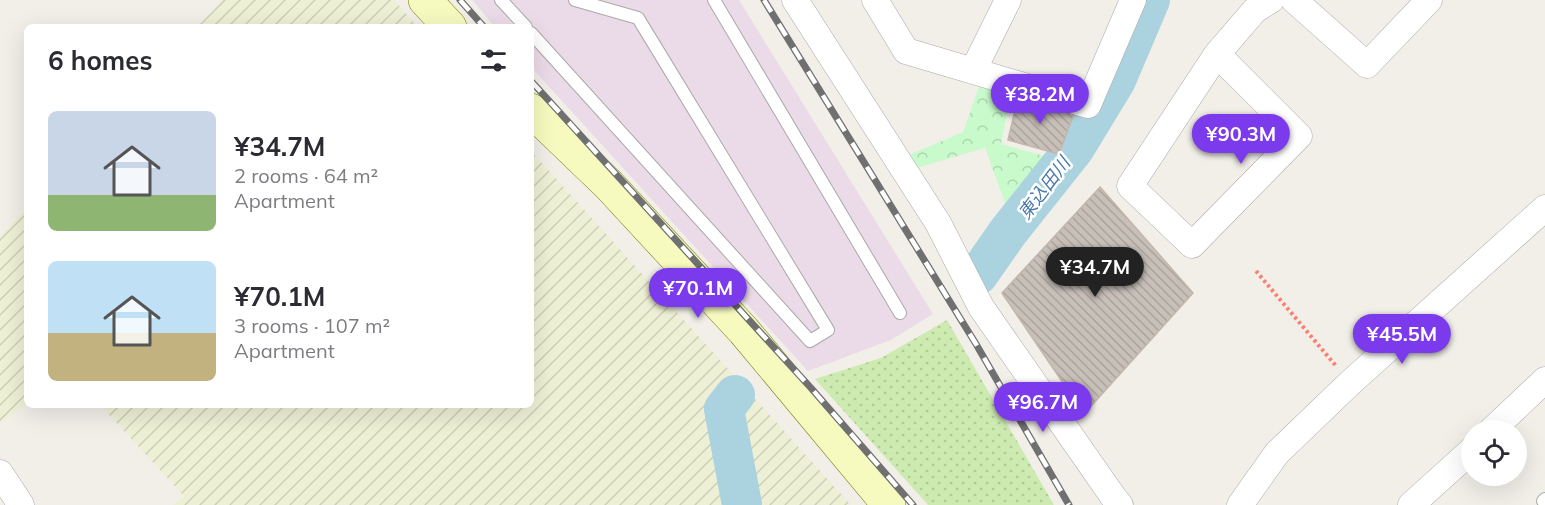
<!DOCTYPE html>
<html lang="en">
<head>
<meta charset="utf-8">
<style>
  :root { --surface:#fff; --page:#f7f7f7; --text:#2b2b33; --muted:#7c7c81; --accent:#7c3aed }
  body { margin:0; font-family:Mulish,"Noto Sans JP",sans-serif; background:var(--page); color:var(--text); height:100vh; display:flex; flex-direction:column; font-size:22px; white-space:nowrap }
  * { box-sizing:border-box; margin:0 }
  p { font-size:20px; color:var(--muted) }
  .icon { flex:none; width:33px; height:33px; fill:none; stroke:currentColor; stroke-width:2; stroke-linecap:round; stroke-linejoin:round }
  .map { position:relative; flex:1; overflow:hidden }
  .sheet { position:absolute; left:24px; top:24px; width:510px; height:384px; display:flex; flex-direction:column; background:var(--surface); border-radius:9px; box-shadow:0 6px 24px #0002 }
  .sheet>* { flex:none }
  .fabs { position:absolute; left:1461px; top:420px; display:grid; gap:12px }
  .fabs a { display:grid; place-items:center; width:66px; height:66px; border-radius:50%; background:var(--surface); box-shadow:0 6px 24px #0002; font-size:30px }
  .price { position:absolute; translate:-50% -51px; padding:0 14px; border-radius:21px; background:var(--accent); color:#fff; font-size:20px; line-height:39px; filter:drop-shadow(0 2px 3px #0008) }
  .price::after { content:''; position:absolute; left:50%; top:36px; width:18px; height:14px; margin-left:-9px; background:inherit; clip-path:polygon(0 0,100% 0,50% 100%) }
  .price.current { background:#222; color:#fff }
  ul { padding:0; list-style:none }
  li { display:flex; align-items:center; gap:18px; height:150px; padding:0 24px }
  li span { display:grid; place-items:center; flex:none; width:168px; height:120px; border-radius:9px; color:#555 }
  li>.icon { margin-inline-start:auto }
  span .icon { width:72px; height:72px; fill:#fffc; stroke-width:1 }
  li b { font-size:26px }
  h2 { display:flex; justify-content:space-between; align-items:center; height:72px; padding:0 24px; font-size:26px }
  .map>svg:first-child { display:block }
</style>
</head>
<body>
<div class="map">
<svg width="1545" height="505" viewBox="0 0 1545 505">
  <defs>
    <pattern id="farmland-furrows" width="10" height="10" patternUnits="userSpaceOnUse" patternTransform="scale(1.5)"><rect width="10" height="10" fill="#eef0d5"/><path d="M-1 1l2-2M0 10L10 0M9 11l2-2" fill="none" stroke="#ccceb7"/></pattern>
    <pattern id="grass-dots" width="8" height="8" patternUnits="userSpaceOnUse" patternTransform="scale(1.5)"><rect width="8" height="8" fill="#cdebb0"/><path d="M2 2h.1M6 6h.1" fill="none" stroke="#b0c997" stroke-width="1.8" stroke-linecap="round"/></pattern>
    <pattern id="park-crowns" width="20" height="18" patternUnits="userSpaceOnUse" patternTransform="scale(1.5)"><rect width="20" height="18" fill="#c8facc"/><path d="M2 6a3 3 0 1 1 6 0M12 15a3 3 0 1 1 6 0" fill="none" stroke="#acd6af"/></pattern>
    <pattern id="building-back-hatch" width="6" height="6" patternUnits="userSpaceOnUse" patternTransform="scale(1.5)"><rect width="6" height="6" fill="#c7bfb8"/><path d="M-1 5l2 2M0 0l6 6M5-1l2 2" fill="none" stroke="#aba49e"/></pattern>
  </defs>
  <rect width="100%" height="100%" fill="#f2efe9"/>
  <path fill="#ebdbe8" d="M 472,0 L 739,0 L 933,314 L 891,340 L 808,371 L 531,67 L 531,27 L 495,27 Z"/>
  <path fill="url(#farmland-furrows)" d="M 223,0 L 394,0 L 418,27 L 197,27 Z
    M 531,151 L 851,505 L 172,505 L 184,496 L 100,405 L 531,405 Z
    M 27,207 L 27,404 L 0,423 L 0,236 Z"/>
  <path fill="url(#grass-dots)" d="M 947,320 L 1054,505 L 928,505 L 815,379 L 881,358 Z"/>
  <path fill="url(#park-crowns)" d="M 980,84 L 1011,93 L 1001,144 L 1048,157 L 1008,211 L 985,148 L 913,169 L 911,154 L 963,132 Z"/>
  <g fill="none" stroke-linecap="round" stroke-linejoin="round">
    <path stroke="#aad3df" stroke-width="40" d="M 978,275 L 1008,232 L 1074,149 L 1116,80 L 1150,0
      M 735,395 L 724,409 L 742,505"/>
  </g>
  <path fill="url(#building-back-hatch)" stroke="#c4b6ab" stroke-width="1.5" d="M 1018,97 L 1075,111 L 1059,154 L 1008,140 Z
    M 1100,187 L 1193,293 L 1084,414 L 1002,293 Z"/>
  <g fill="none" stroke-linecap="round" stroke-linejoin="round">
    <defs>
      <path id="lane" d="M 501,0 L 526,27
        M 714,0 L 900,313
        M 531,33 L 810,341 L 828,330 L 638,18 L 575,0
        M 1543,501 L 1545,499"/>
      <path id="street" d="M 795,0 L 938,223 L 981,307 L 1114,498 L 1120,505
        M 875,0 L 906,51 L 1088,105 L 1133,0
        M 1294,0 L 1367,65 L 1429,0
        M 1217,54 L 1299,136 L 1192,245 L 1130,186 L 1217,54 L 1255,10 L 1271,0
        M 973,71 L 1008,0
        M 1492,430 L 1545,380
        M 0,473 L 21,505
        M 1240,505 L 1277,453 L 1350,383 L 1545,208
        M 1411,505 L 1472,450"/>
      <path id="secondary" d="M 425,0 L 450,27
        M 531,110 L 609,185 L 744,331 L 889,505"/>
    </defs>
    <use href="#lane" stroke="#a9a9a9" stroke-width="14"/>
    <use href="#street" stroke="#a9a9a9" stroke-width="27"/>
    <use href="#secondary" stroke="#707d05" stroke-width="34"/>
    <path stroke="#fa8072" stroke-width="4" stroke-dasharray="3 3" stroke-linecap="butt" d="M 1256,271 L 1336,366"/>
    <use href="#lane" stroke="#fff" stroke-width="12"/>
    <use href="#street" stroke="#fff" stroke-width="26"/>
    <use href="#secondary" stroke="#f7fabf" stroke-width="33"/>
    <defs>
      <path id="rail" d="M 460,0 L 484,27
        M 764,0 L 976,344 L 1069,505
        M 531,81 L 811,388 L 913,505"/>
    </defs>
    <use href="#rail" stroke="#707070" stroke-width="7"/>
    <use href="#rail" stroke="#fff" stroke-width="4.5" stroke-dasharray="14" stroke-linecap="butt"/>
  </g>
  <g text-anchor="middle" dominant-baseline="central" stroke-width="5" stroke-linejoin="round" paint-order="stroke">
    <g font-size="18" font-style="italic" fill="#4a7aab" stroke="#fff">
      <text transform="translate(1044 188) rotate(-53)">東込田川</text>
    </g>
  </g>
</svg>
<div class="fabs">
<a><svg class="icon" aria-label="locate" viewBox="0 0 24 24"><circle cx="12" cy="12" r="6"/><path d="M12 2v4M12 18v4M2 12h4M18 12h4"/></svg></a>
</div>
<b class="price" style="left:1040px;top:125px">¥38.2M</b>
<b class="price" style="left:1241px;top:165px">¥90.3M</b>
<b class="price current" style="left:1095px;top:298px">¥34.7M</b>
<b class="price" style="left:698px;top:319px">¥70.1M</b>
<b class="price" style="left:1402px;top:365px">¥45.5M</b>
<b class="price" style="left:1043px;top:433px">¥96.7M</b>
<section class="sheet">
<h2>6 homes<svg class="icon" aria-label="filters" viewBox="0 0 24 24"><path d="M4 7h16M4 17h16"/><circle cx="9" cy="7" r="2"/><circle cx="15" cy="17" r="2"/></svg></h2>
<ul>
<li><span style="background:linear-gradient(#c9d6e8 70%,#8fb573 0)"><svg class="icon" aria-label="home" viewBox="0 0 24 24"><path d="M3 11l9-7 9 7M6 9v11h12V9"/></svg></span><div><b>¥34.7M</b><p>2 rooms · 64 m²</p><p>Apartment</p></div></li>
<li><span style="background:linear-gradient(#bfe0f5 60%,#c2b280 0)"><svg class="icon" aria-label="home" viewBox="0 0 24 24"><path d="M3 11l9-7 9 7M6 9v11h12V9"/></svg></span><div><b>¥70.1M</b><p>3 rooms · 107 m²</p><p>Apartment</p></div></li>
</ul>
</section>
</div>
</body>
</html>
